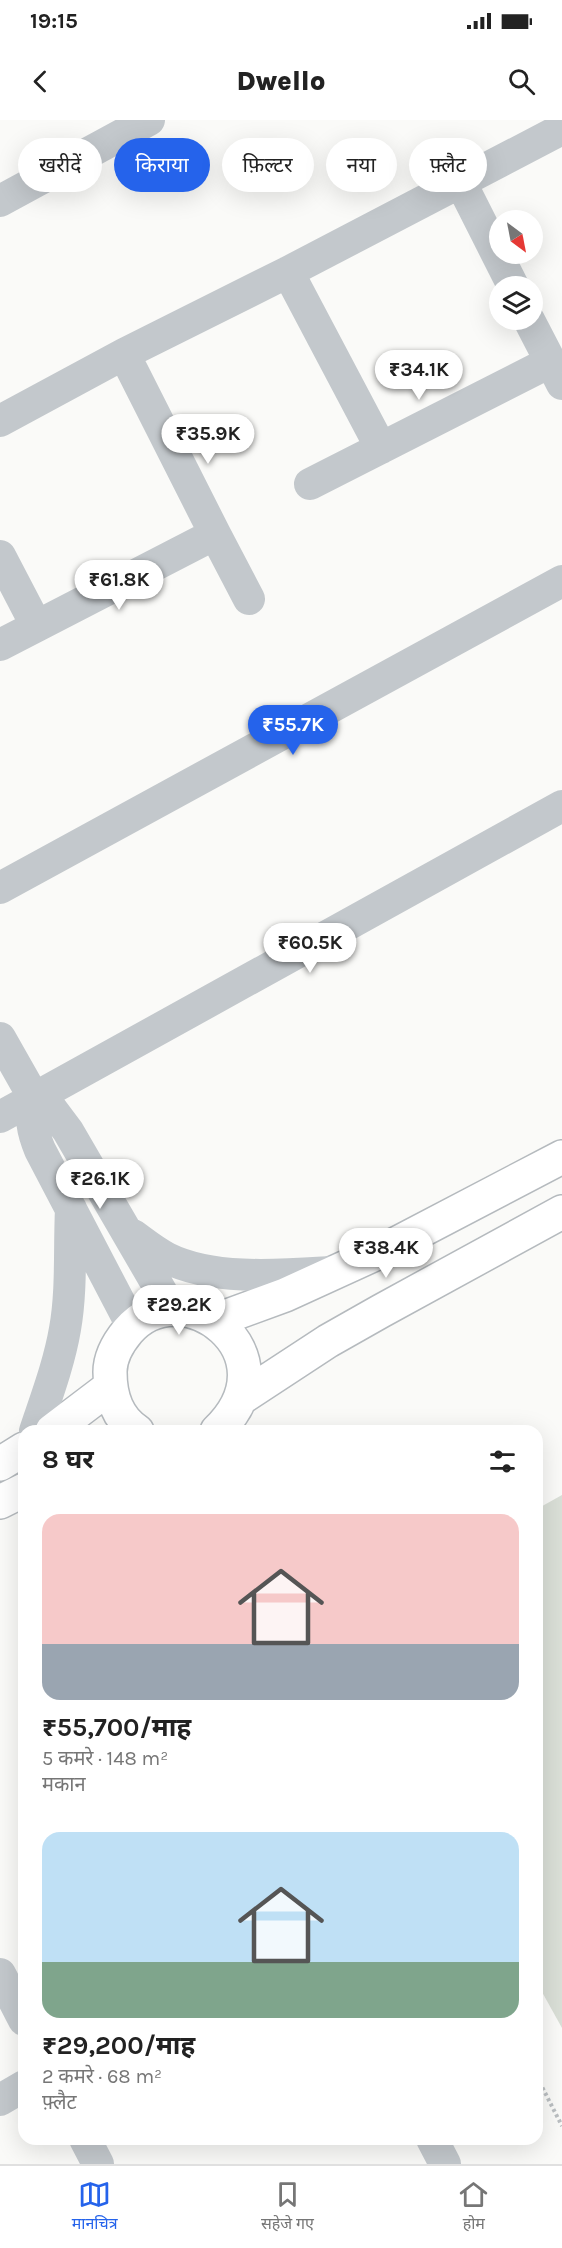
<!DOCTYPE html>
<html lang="hi">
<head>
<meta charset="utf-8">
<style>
  :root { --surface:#fff; --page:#f6f6f6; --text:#222; --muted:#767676; --line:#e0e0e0; --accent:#2563eb }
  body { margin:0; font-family:Karla,"Noto Sans Devanagari",sans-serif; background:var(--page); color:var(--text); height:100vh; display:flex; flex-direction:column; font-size:22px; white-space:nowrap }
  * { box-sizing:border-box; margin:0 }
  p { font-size:20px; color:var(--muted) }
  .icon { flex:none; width:33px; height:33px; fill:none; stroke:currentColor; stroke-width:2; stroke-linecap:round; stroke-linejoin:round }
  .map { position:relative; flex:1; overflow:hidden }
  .side { position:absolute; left:18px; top:1305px; width:525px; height:720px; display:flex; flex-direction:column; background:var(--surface); border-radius:18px; box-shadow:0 6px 24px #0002 }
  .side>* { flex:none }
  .banner { position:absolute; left:18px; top:18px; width:526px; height:54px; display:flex; gap:12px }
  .needle { width:39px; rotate:148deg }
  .tools { position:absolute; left:489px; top:90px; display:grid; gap:12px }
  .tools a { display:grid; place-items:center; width:54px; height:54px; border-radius:50%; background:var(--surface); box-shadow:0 6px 24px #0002; font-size:30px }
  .price { position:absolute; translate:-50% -51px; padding:0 14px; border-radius:21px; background:#fff; color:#222; font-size:20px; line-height:39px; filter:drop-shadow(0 2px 3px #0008) }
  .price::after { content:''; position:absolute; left:50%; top:36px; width:18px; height:14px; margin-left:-9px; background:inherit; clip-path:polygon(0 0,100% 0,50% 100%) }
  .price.current { background:var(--accent); color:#fff }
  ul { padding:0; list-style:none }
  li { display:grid; align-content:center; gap:12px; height:318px; padding:0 24px }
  li span { display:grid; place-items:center; height:186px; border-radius:18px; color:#555 }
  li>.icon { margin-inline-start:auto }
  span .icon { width:108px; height:108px; fill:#fffc; stroke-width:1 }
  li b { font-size:26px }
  h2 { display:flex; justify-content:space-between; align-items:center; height:72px; padding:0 24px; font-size:26px }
  .tag { padding:0 21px; border-radius:27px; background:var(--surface); box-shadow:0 6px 24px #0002; font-size:21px; line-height:54px }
  .tag.current { background:var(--accent); color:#fff }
  .status { display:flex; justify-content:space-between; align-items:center; height:42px; padding:0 30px; background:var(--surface); direction:ltr }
  .status svg { height:16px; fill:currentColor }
  header { display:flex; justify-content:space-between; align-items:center; height:78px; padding:0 24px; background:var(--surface); font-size:27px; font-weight:800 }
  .menu { display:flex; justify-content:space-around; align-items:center; height:84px; border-top:2px solid var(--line); background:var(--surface); font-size:16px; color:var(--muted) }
  .menu a { display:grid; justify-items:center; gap:3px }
  .menu .current { color:var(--accent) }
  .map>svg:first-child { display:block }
</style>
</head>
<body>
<div class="status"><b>19:15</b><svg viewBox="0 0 49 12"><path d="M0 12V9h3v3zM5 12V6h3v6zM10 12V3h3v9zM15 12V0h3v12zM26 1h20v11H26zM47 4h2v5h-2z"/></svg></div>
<header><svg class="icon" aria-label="back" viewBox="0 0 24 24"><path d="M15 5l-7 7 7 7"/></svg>Dwello<svg class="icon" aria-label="search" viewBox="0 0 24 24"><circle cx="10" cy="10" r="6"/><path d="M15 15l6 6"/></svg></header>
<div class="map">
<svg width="562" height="2044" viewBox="0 0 562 2044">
  <rect width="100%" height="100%" fill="#fafaf8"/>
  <path fill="#dadfd7" d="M 562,1375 L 562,1908 L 537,1863 L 537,1389 Z"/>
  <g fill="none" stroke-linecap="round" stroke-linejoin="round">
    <defs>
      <path id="major" d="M 214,1201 L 285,1175 L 388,1128 L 562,1037
        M 241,1278 L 328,1221 L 381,1191 L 562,1092
        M 52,1311 L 110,1267
        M 137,1311 C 117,1298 110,1275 110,1252 C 110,1236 118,1223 128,1211 C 182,1148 297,1234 217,1311
        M 0,1344 L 24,1329
        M 0,1382 L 24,1370"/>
    </defs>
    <use href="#major" stroke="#b5babe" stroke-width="36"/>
    <path stroke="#bbbfc2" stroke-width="4" stroke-dasharray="3 3" stroke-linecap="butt" d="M 537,1957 L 562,2006"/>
    <path stroke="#c3c8cc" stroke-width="32" d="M 460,61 L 513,166
      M 0,81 L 149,0
      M 288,152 L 381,328
      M 529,200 L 562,264
      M 124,234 L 215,414 L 249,479
      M 0,301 L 124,234 L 288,152 L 562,9
      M 310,364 L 550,242
      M 0,436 L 36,505
      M 0,525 L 215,414
      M 0,768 L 562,461
      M 0,918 L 34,978 L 50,987 L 68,1011 L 172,1190
      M 34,978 C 30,998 32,1011 40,1030 L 132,1206
      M 0,997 L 562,686
      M 133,1115 C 144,1123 155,1132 167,1138 C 213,1161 282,1155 332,1152
      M 35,1311 C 46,1278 59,1244 65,1209 C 72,1170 69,1128 71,1089
      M 0,1854 L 24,1900
      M 0,1980 L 24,1966
      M 85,2019 L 98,2044
      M 432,2019 L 445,2044"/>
    <use href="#major" stroke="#fff" stroke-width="33"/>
  </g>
</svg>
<div class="tools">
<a><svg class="needle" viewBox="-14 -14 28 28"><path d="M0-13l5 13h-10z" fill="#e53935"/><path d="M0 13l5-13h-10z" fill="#767676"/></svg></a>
<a><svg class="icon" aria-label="layers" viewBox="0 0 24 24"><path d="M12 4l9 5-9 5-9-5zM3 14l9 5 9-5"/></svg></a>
</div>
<b class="price" style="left:419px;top:281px">₹34.1K</b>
<b class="price" style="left:208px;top:345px">₹35.9K</b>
<b class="price" style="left:119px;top:491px">₹61.8K</b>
<b class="price current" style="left:293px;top:636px">₹55.7K</b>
<b class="price" style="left:310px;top:854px">₹60.5K</b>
<b class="price" style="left:100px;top:1090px">₹26.1K</b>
<b class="price" style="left:386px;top:1159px">₹38.4K</b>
<b class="price" style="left:179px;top:1216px">₹29.2K</b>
<div class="banner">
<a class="tag">खरीदें</a>
<a class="tag current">किराया</a>
<a class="tag">फ़िल्टर</a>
<a class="tag">नया</a>
<a class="tag">फ़्लैट</a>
</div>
<section class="side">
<h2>8 घर<svg class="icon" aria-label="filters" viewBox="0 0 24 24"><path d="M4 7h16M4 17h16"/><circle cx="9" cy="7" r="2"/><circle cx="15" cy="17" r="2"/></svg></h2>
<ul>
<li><span style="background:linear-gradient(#f6c9c9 70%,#9aa5b1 0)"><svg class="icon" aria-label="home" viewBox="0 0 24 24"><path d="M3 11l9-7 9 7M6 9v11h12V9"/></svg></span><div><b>₹55,700/माह</b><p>5 कमरे · 148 m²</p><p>मकान</p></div></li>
<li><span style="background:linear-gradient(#bfe0f5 70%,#7fa58c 0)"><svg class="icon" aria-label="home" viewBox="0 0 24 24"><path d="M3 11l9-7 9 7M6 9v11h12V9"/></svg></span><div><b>₹29,200/माह</b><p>2 कमरे · 68 m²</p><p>फ़्लैट</p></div></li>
</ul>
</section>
</div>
<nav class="menu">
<a class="current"><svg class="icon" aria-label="map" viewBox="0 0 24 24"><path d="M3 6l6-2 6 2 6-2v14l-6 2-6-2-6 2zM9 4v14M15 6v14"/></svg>मानचित्र</a>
<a><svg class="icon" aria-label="saved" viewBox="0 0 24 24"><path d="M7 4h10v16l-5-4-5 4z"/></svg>सहेजे गए</a>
<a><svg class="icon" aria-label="home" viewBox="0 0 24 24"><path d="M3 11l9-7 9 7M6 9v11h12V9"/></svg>होम</a>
</nav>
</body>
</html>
